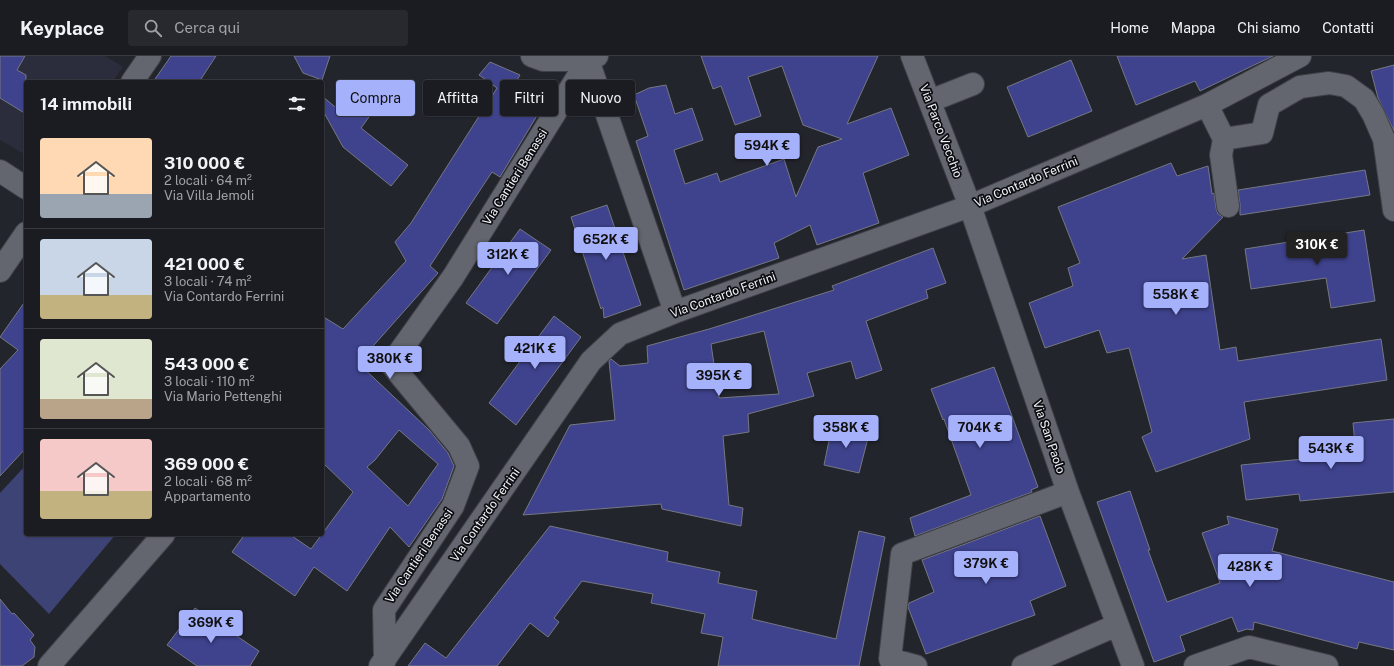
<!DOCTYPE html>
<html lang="it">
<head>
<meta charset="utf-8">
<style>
  :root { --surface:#1a1c22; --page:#27292f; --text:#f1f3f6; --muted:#9fa1a5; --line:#383a40; --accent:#a6b1fc }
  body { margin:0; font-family:"Public Sans",sans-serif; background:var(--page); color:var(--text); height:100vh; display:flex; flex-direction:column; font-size:15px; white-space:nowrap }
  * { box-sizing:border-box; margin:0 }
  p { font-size:13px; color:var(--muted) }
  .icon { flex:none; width:22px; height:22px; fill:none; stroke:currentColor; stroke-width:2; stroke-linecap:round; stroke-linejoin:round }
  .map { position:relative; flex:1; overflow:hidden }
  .panel { position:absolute; left:24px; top:24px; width:300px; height:456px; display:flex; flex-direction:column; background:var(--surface); border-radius:4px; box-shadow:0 1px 3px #0004,0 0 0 1px var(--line) }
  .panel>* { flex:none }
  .top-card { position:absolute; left:336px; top:24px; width:380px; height:36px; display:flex; gap:8px }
  .price { position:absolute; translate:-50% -34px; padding:0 9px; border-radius:4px; background:var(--accent); color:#111; font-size:13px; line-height:26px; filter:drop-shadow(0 1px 2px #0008) }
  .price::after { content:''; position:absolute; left:50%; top:24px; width:12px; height:9px; margin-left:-6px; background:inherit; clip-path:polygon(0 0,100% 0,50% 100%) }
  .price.current { background:#222; color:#fff }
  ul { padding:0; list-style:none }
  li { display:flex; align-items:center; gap:12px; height:100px; padding:0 16px }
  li+li { border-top:1px solid var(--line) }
  li span { display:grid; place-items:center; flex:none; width:112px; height:80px; border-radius:4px; color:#555 }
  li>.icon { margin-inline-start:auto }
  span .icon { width:48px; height:48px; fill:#fffc; stroke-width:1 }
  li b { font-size:17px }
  h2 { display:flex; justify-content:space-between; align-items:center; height:48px; padding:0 16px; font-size:17px }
  .chip { padding:0 14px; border-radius:4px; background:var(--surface); box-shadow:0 1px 3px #0004,0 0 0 1px var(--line); font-size:14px; line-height:36px }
  .chip.current { background:var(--accent); color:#111 }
  header { display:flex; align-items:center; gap:24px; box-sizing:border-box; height:56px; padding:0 20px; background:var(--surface); border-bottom:1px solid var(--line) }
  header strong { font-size:19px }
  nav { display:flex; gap:22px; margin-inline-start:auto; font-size:14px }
  .search { width:280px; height:36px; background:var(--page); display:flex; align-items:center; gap:10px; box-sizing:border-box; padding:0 14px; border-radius:4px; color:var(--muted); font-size:15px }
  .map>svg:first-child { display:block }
</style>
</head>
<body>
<header>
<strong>Keyplace</strong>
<div class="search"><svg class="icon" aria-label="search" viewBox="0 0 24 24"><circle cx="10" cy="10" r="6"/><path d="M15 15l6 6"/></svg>Cerca qui</div>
<nav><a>Home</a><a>Mappa</a><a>Chi siamo</a><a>Contatti</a></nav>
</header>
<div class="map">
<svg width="1394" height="610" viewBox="0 0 1394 610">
  <rect width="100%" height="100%" fill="#23252d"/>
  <path fill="#2b2d3c" d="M 0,0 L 105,0 L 123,11 L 112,26 L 26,26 L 26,99 L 0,84 Z"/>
  <path fill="#3e4375" d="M 26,409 L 26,478 L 116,478 L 49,558 L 0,508 L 0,437 Z"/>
  <path fill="#3f438d" stroke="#757782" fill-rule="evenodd" d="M 0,0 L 25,0 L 17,14 L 26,19 L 26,58 L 0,42 Z
    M 171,0 L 216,0 L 199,26 L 153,26 Z
    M 294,0 L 330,0 L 322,24 L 303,17 Z
    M 701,0 L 878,0 L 847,68 L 891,52 L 909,99 L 863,117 L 879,167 L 817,189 L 810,169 L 774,187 L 779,202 L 684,234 L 636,85 L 648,80 L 634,39 L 649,32 L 666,29 L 675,58 L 692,52 L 703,84 L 674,94 L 685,128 L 717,117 L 720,126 L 784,103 L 796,141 L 818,91 L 842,83 L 803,69 L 782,10 L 748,21 L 761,60 L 735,69 L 721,30 L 713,33 Z
    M 1117,0 L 1273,0 L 1200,35 L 1195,25 L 1136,49 Z
    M 1071,4 L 1092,55 L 1028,81 L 1007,31 Z
    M 490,6 L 520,19 L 509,38 L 538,58 L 500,121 L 492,116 L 430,210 L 438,217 L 358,307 L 429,374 L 448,397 L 454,410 L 442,443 L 409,491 L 390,471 L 347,535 L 314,511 L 295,540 L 232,496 L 245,478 L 289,478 L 311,493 L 353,436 L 322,406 L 322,260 L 343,273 L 406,205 L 395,186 L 411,167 L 497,32 L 479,19 ZM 399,374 L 438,408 L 408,450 L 367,411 L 375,404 Z
    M 1394,9 L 1394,75 L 1378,42 L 1371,15 Z
    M 322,40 L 346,60 L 359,42 L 374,54 L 361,72 L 408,109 L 391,130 L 343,91 L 322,53 Z
    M 1171,107 L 1177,120 L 1208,110 L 1212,138 L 1214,137 L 1216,152 L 1218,158 L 1223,161 L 1182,203 L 1206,199 L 1220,294 L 1236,291 L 1238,305 L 1381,283 L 1387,324 L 1244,346 L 1250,383 L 1156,416 L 1142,381 L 1152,376 L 1129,292 L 1107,297 L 1099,274 L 1045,292 L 1029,247 L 1073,230 L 1068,212 L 1080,207 L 1058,151 Z
    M 1365,114 L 1370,139 L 1240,159 L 1240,148 L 1238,134 Z
    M 607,149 L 641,249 L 604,262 L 603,251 L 601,253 L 571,161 Z
    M 520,173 L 551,194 L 497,268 L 466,247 Z
    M 1364,174 L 1375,245 L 1331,252 L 1326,222 L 1251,233 L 1245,193 Z
    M 933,192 L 946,227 L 926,234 L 928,242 L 866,265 L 882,314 L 856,323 L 851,305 L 807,317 L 814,340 L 748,358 L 749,376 L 723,380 L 729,449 L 743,452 L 741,470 L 662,453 L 661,448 L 523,459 L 570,369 L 615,364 L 609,305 L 611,303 L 620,310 L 648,307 L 647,290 L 709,273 L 834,234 L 832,230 ZM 764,275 L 779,338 L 719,342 L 711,288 Z
    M 26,244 L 26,392 L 0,420 L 0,313 L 18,294 L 0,281 Z
    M 554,260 L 581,281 L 516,369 L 489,347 Z
    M 994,311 L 1038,431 L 1031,434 L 1032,436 L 915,480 L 910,462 L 971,439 L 944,363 L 943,364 L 931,333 Z
    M 1394,363 L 1394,436 L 1300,445 L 1299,438 L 1246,444 L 1241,409 L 1356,398 L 1353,367 Z
    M 832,370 L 869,378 L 859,417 L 824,409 Z
    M 1130,435 L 1150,494 L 1148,494 L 1167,546 L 1220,527 L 1202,477 L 1229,468 L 1227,460 L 1278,473 L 1272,495 L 1394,526 L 1394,594 L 1359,586 L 1357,593 L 1254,566 L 1253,574 L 1247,573 L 1238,576 L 1232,561 L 1180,580 L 1185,595 L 1154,606 L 1097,446 Z
    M 1040,460 L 1066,530 L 1030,545 L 1035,559 L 926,598 L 908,551 L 909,547 L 934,536 L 922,504 Z
    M 550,470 L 668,496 L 667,505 L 720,516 L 718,527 L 757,535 L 752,563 L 836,583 L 859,475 L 885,481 L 859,610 L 718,610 L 723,581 L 701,577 L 705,558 L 651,547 L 653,538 L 582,525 L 554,562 L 559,566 L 548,581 L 530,567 L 497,610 L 408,610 L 425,587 L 446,602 Z
    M 0,543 L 12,558 L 14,557 L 34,579 L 30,584 L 35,591 L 34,601 L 22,610 L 0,610 Z
    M 195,552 L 259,595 L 250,610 L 197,610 L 167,589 Z"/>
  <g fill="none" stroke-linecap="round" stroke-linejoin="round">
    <defs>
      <path id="minor" d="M 532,0 L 543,4 L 588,4
        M 597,0 L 588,4 L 675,256
        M 912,0 L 970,150 L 1068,436 L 1133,610
        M 132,26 L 150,0
        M 930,45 L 973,28
        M 1207,49 L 1224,83 L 1262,77 L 1269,49 L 1300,31 L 1329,27 L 1346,30 L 1364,43 L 1373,58 L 1384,83 L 1394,154
        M 1224,83 L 1221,99 L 1228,150
        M 0,115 L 26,132
        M 0,215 L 26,177
        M 385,604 L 384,554 L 453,450 L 468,410 L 459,390 L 391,308 L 453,221 L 588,4
        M 49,610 L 164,478
        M 380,610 L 591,305 L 620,278 L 675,256 L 970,150 L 1207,49 L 1300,0
        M 916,610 L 890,603 L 902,498 L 1068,436
        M 1023,610 L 1117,569
        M 1195,610 L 1249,591 L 1327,610"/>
    </defs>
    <use href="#minor" stroke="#404148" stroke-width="24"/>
    <use href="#minor" stroke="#63656f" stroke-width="22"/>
  </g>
  <g text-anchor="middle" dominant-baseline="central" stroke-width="3.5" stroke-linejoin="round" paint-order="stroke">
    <g font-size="12" fill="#f3f4fa" stroke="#0d0e12">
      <text transform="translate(941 75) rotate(69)">Via Parco Vecchio</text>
      <text transform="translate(515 121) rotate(-58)">Via Cantieri Benassi</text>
      <text transform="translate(1026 126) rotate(-23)">Via Contardo Ferrini</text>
      <text transform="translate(723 239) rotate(-20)">Via Contardo Ferrini</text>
      <text transform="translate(1049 381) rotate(71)">Via San Paolo</text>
      <text transform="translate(485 459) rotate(-55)">Via Contardo Ferrini</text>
      <text transform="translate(419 500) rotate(-56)">Via Cantieri Benassi</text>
    </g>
  </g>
</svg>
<b class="price" style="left:767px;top:111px">594K €</b>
<b class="price" style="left:606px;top:205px">652K €</b>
<b class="price current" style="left:1317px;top:210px">310K €</b>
<b class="price" style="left:508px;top:220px">312K €</b>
<b class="price" style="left:1176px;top:260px">558K €</b>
<b class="price" style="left:535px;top:314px">421K €</b>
<b class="price" style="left:390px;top:324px">380K €</b>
<b class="price" style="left:719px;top:341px">395K €</b>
<b class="price" style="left:846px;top:393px">358K €</b>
<b class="price" style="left:980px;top:393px">704K €</b>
<b class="price" style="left:1331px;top:414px">543K €</b>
<b class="price" style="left:986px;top:529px">379K €</b>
<b class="price" style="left:1250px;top:532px">428K €</b>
<b class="price" style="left:211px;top:588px">369K €</b>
<div class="top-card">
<a class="chip current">Compra</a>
<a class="chip">Affitta</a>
<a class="chip">Filtri</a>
<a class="chip">Nuovo</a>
</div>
<section class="panel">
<h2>14 immobili<svg class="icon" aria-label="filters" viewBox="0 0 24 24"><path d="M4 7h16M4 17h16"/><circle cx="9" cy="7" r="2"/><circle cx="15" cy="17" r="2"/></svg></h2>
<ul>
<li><span style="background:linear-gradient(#ffd9b3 70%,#9aa5b1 0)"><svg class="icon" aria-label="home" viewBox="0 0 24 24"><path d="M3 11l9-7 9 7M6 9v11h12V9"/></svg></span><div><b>310 000 €</b><p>2 locali · 64 m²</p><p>Via Villa Jemoli</p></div></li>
<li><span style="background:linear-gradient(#c9d6e8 70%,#c2b280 0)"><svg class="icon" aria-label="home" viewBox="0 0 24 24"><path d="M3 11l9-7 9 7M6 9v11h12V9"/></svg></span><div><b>421 000 €</b><p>3 locali · 74 m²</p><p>Via Contardo Ferrini</p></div></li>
<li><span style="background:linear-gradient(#dfe7d0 75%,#b9a48a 0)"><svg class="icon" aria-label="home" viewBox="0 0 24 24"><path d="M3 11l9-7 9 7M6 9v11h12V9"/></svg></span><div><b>543 000 €</b><p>3 locali · 110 m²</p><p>Via Mario Pettenghi</p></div></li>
<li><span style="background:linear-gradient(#f6c9c9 65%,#c2b280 0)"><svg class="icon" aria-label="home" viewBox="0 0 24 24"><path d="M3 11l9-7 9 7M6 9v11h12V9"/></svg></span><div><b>369 000 €</b><p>2 locali · 68 m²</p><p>Appartamento</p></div></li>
</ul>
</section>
</div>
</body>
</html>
